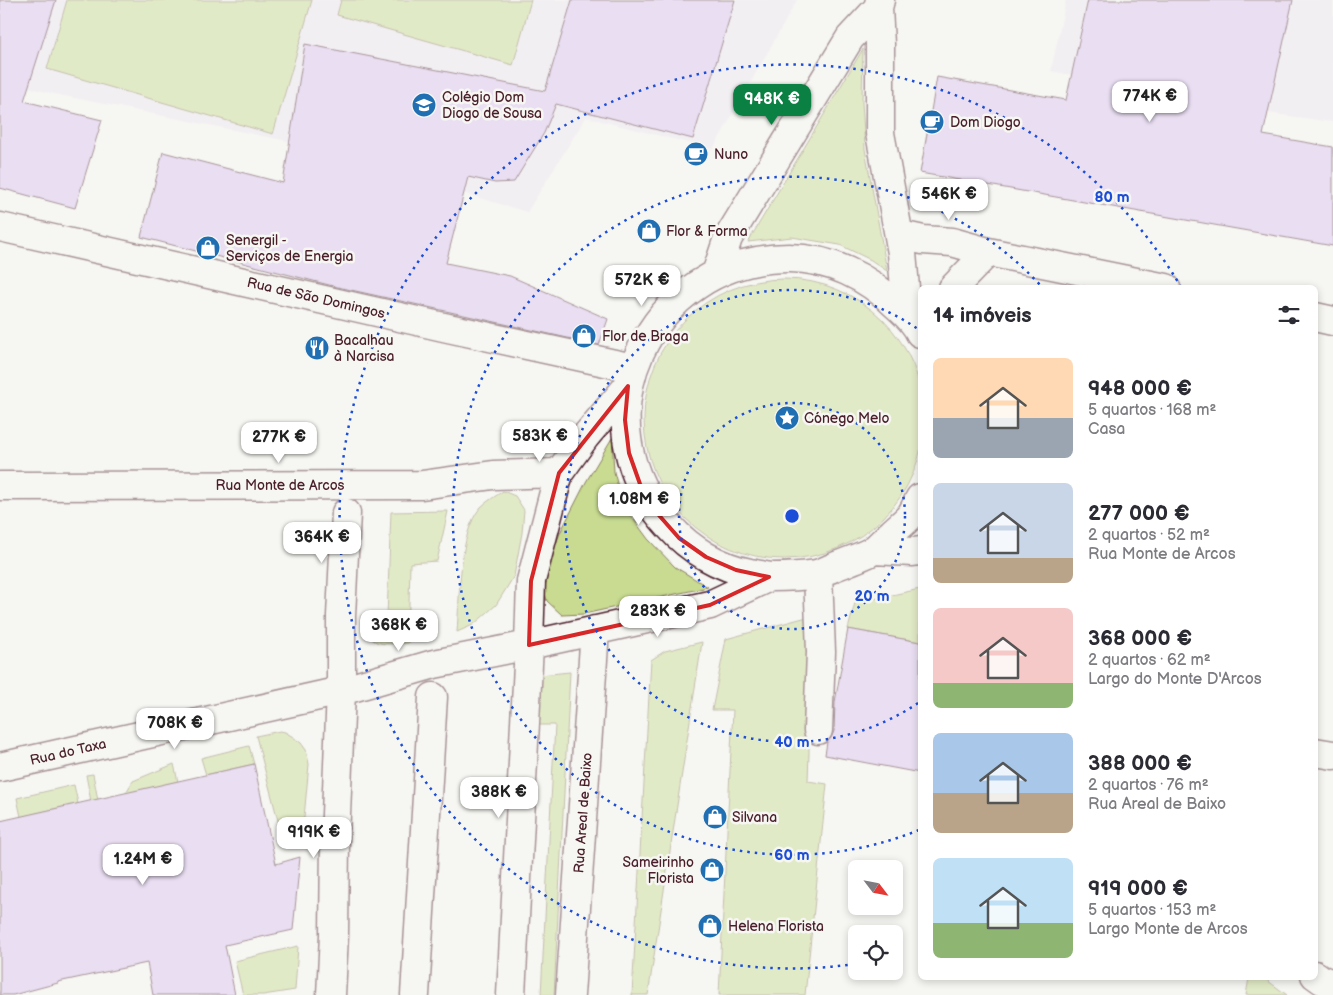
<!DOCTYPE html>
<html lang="pt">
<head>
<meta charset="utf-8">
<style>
  :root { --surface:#fff; --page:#f7f7f7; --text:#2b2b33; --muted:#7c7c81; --accent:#0b8043 }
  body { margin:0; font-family:"Balsamiq Sans",sans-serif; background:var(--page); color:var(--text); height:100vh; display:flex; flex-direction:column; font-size:19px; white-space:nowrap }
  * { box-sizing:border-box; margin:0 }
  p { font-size:16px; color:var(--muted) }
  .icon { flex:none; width:28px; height:28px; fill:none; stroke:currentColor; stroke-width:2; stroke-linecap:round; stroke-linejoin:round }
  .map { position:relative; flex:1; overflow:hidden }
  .side { position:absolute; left:918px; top:285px; width:400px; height:695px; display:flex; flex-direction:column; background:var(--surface); border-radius:8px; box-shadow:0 2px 8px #0003 }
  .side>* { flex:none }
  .needle { width:32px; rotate:122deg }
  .controls { position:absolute; left:848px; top:860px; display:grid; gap:10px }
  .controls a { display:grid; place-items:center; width:55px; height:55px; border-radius:8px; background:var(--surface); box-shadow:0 2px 8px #0003; font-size:25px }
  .price { position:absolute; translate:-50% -42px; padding:0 11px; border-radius:10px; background:#fff; color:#222; font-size:16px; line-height:32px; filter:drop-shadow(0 1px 2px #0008) }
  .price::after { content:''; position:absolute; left:50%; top:30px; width:15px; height:11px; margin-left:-8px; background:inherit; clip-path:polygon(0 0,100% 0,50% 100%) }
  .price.on { background:var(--accent); color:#fff }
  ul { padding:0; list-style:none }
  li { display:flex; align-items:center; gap:15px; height:125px; padding:0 15px }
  li span { display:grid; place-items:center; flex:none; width:140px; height:100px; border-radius:8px; color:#555 }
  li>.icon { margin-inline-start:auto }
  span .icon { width:60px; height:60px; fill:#fffc; stroke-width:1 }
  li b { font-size:21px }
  h2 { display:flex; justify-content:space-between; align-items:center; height:60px; padding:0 15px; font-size:21px }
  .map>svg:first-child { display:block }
</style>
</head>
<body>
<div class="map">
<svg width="1333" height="995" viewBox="0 0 1333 995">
  <rect width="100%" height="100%" fill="#f6f6f2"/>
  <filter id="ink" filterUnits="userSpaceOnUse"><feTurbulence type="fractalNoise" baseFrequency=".02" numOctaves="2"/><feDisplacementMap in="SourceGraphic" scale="10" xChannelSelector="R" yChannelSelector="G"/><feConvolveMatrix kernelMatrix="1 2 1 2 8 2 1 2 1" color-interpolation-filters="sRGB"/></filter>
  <g filter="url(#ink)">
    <path fill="#ede6f2" d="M 0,0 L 797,0 L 713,149 L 586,117 L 527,212 L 283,140 L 50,93 L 0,79 Z
      M 1066,0 L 1333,0 L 1333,122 L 1268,113 L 1051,71 Z"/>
    <path fill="#c8db90" stroke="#897d5e" d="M 67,0 L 312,0 L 273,134 L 47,69 Z
      M 341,0 L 531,0 L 513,65 L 337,15 Z
      M 863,49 L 862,102 L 865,149 L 887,271 L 871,260 L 840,245 L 792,237 L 748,242 Z
      M644 419a140 140 0 1 1 280 0a140 140 0 1 1-280 0Z
      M 612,438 L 614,472 L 623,505 L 648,539 L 675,567 L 708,587 L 584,614 L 562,615 L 547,601 L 542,581 L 560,533 L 586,482 Z
      M 503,491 L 515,496 L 524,510 L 522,533 L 514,576 L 496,605 L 473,625 L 457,632 C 460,599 458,532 481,507 C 487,501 496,496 503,491 Z
      M 448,511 L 437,561 L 410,563 L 408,643 C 379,644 370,649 361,616 L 387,617 L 391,512 Z
      M 920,589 L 920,642 L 848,629 L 855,603 Z
      M 807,617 L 809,753 L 808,781 L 827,784 L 805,995 L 719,995 L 733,710 L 712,710 L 726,639 Z
      M 702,642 L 648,995 L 632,995 L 651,660 L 665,651 Z
      M 570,672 L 554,995 L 541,995 L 555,725 L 538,725 L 540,675 Z
      M 280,731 L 285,732 L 293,737 L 301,743 L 306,750 L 309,764 L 303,828 L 281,832 L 256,736 Z
      M 249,746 L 254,764 L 206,775 L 201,758 Z
      M 174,764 L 178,782 L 125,794 L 133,781 Z
      M 93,774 L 110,864 L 103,865 L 86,775 Z
      M 74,785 L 95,883 L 89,884 L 71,805 L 21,817 L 17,798 Z
      M 298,946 L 295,990 L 263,995 L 243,995 L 235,961 Z
      M 1249,978 L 1264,978 L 1287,995 L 1246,995 Z"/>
    <path fill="#d9c1f1" stroke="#4a1f2b" d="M 0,0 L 56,0 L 24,101 L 102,120 L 75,208 L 0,188 Z
      M 572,0 L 735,0 L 693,139 L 556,104 L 544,133 L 514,182 L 495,183 L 468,177 L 446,263 L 510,276 L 608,319 L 599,345 L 333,286 L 141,237 L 163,152 L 283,183 L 305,44 L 545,91 Z
      M 1088,0 L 1293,0 L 1263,135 L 1333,147 L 1333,246 L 920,173 L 937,77 L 1066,100 Z
      M 848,629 L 920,642 L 920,773 L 825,755 L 827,742 L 831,738 L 834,731 L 835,702 Z
      M 254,764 L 276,864 L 300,857 L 293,930 L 225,945 L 235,995 L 153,995 L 147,963 L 58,982 L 58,983 L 13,995 L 0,995 L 0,821 Z"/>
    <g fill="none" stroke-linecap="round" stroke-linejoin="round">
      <defs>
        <path id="minor" d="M 880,0 L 878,8 L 880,44 L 880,133 L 902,253 L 905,288 L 904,312
          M 0,227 L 448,328 L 633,368
          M 900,235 L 923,240 L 952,242 L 988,252 L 1166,288
          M 716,274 L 728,238 L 850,38 L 878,8
          M 953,288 L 988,252
          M 1315,317 L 1333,321
          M 920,333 C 915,322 905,313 896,305 C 868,277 829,258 789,258 C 647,258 573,422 669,526 C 690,550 719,567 750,573 C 757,574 764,576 771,577 C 783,577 804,576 816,574 C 821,573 827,570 832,568 C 843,563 864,556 874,550 C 880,545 886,538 892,533 C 898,527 905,522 910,516 C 914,511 917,503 920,498
          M 0,486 L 422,485 L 493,475 L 559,473
          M 873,550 L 913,552 L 920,551
          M 818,574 L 821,652 L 818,730
          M 1315,752 L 1333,755
          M 0,767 L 341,691 L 341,616 L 346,513
          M 1315,975 L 1322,980 L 1333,984
          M 331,995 L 334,935 L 335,839 L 341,691 L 434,664 L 529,645 L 710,605 L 769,577
          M 415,995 L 433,697
          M 511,995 L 529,645 L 531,581 L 559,473 L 585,437 L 628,386
          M 570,995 L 595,630"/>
      </defs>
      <use href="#minor" stroke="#4a1f2b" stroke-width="31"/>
      <use href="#minor" stroke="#f6f6f2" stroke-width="28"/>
    </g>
  </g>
  <path d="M0 0H1333V995H0ZM 628,386 L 625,420 L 629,453 L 640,484 L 657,513 L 679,538 L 706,557 L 736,570 L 769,577 L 710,605 L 529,645 L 531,581 L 559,473 Z" fill="#f6f6f2" fill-opacity=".55" fill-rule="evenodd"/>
  <path fill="none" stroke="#d62828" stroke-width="4" stroke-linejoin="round" d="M 628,386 L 625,420 L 629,453 L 640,484 L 657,513 L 679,538 L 706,557 L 736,570 L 769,577 L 710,605 L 529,645 L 531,581 L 559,473 Z"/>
  <g fill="none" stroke="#1d4ed8" stroke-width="2.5" stroke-dasharray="2.5 5">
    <circle cx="792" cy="516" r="113"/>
    <path d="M918 703A226 226 0 1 1 918 329"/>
    <path d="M919 830A339 339 0 1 1 1042 287"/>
    <path d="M855 964A452 452 0 1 1 1181 287"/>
  </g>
  <defs>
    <symbol id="school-disc" viewBox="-11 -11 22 22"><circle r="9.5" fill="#1f6fb2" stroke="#f6f6f2"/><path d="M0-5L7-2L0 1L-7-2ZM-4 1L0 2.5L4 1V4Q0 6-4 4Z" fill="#fff"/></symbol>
    <symbol id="cafe-disc" viewBox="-11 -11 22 22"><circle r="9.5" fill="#1f6fb2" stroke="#f6f6f2"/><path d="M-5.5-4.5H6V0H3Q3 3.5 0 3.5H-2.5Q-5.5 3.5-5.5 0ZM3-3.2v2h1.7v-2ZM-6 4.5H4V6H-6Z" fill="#fff"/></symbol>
    <symbol id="shop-disc" viewBox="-11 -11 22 22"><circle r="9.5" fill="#1f6fb2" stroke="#f6f6f2"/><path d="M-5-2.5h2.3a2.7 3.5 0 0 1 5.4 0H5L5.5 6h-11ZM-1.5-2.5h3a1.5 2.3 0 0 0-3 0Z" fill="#fff"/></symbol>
    <symbol id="restaurant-disc" viewBox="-11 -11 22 22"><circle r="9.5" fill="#1f6fb2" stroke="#f6f6f2"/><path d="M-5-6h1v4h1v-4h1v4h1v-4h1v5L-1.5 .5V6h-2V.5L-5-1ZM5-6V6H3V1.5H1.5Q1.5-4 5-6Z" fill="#fff"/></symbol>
    <symbol id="sight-disc" viewBox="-11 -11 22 22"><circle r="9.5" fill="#1f6fb2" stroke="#f6f6f2"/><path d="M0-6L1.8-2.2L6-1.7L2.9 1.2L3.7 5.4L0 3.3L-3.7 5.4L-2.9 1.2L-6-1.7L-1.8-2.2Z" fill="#fff"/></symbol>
  </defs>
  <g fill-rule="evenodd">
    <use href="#school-disc" x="410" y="91" width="28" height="28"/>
    <use href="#cafe-disc" x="918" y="108" width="28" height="28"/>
    <use href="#cafe-disc" x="682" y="140" width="28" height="28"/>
    <use href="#shop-disc" x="635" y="217" width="28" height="28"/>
    <use href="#shop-disc" x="194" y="234" width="28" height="28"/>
    <use href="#shop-disc" x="570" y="322" width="28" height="28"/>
    <use href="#restaurant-disc" x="303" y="334" width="28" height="28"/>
    <use href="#sight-disc" x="773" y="404" width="28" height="28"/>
    <use href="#shop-disc" x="701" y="803" width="28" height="28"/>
    <use href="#shop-disc" x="698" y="856" width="28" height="28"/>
    <use href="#shop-disc" x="696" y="912" width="28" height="28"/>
  </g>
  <g text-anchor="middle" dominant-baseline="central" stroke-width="5" stroke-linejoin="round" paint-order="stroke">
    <g font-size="14" fill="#4a1f2b" stroke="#f6f6f2" text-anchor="start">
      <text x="442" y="97">Colégio Dom<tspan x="442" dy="16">Diogo de Sousa</tspan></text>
      <text x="950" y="122">Dom Diogo</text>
      <text x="714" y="154">Nuno</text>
      <text x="666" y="231">Flor &amp; Forma</text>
      <text x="226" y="240">Senergil -<tspan x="226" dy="16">Serviços de Energia</tspan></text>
      <text x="602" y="336">Flor de Braga</text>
      <text x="334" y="340">Bacalhau<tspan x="334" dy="16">à Narcisa</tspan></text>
      <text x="804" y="418">Cónego Melo</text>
      <text x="732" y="817">Silvana</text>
      <text x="694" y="862" text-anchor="end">Sameirinho<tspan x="694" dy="16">Florista</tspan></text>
      <text x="728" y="926">Helena Florista</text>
    </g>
    <g font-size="14" fill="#4a1f2b" stroke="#f6f6f2">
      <text transform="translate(316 298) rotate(13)">Rua de São Domingos</text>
      <text x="280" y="485">Rua Monte de Arcos</text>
      <text transform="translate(68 752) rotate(-13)">Rua do Taxa</text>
      <text transform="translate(583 813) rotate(-86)">Rua Areal de Baixo</text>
    </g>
  </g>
  <circle cx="792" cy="516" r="8" fill="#1d4ed8" stroke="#f6f6f2" stroke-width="2.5"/>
  <g font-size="15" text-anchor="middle" font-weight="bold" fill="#1d4ed8" stroke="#f6f6f2" stroke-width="5" stroke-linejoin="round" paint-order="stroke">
    <text x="1112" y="202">80 m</text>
    <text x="872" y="601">20 m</text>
    <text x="792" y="747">40 m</text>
    <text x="792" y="860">60 m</text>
  </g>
</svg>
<div class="controls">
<a><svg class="needle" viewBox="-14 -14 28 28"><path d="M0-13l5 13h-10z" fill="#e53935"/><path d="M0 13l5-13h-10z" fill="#7c7c81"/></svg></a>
<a><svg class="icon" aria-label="locate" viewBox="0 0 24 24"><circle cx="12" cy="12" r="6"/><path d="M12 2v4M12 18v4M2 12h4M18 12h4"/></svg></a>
</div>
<b class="price" style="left:1150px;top:123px">774K €</b>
<b class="price on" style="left:772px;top:126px">948K €</b>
<b class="price" style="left:949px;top:221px">546K €</b>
<b class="price" style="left:642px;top:307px">572K €</b>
<b class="price" style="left:540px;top:463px">583K €</b>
<b class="price" style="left:279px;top:464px">277K €</b>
<b class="price" style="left:639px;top:526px">1.08M €</b>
<b class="price" style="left:322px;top:564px">364K €</b>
<b class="price" style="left:658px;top:638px">283K €</b>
<b class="price" style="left:399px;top:652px">368K €</b>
<b class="price" style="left:175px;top:750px">708K €</b>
<b class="price" style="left:499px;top:819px">388K €</b>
<b class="price" style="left:314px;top:859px">919K €</b>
<b class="price" style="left:143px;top:886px">1.24M €</b>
<section class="side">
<h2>14 imóveis<svg class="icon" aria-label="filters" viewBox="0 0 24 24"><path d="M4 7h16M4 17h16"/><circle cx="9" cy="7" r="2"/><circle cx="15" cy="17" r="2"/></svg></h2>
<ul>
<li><span style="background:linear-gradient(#ffd9b3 60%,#9aa5b1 0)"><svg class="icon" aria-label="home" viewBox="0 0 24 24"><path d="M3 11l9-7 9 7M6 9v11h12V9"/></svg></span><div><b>948 000 €</b><p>5 quartos · 168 m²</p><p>Casa</p></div></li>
<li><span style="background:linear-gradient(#c9d6e8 75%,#b9a48a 0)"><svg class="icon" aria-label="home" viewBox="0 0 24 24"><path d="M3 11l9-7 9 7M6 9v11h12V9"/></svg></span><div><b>277 000 €</b><p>2 quartos · 52 m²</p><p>Rua Monte de Arcos</p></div></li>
<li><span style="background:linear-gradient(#f6c9c9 75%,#8fb573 0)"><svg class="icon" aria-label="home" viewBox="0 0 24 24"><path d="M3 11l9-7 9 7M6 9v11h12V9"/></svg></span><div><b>368 000 €</b><p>2 quartos · 62 m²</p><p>Largo do Monte D'Arcos</p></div></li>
<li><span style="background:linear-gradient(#a9c7e8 60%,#b9a48a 0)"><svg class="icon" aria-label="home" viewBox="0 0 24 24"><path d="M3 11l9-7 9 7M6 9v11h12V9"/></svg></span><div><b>388 000 €</b><p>2 quartos · 76 m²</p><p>Rua Areal de Baixo</p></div></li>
<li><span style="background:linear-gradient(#bfe0f5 65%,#8fb573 0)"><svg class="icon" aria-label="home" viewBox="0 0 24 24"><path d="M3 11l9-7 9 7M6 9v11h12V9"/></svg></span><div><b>919 000 €</b><p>5 quartos · 153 m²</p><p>Largo Monte de Arcos</p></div></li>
</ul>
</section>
</div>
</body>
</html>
